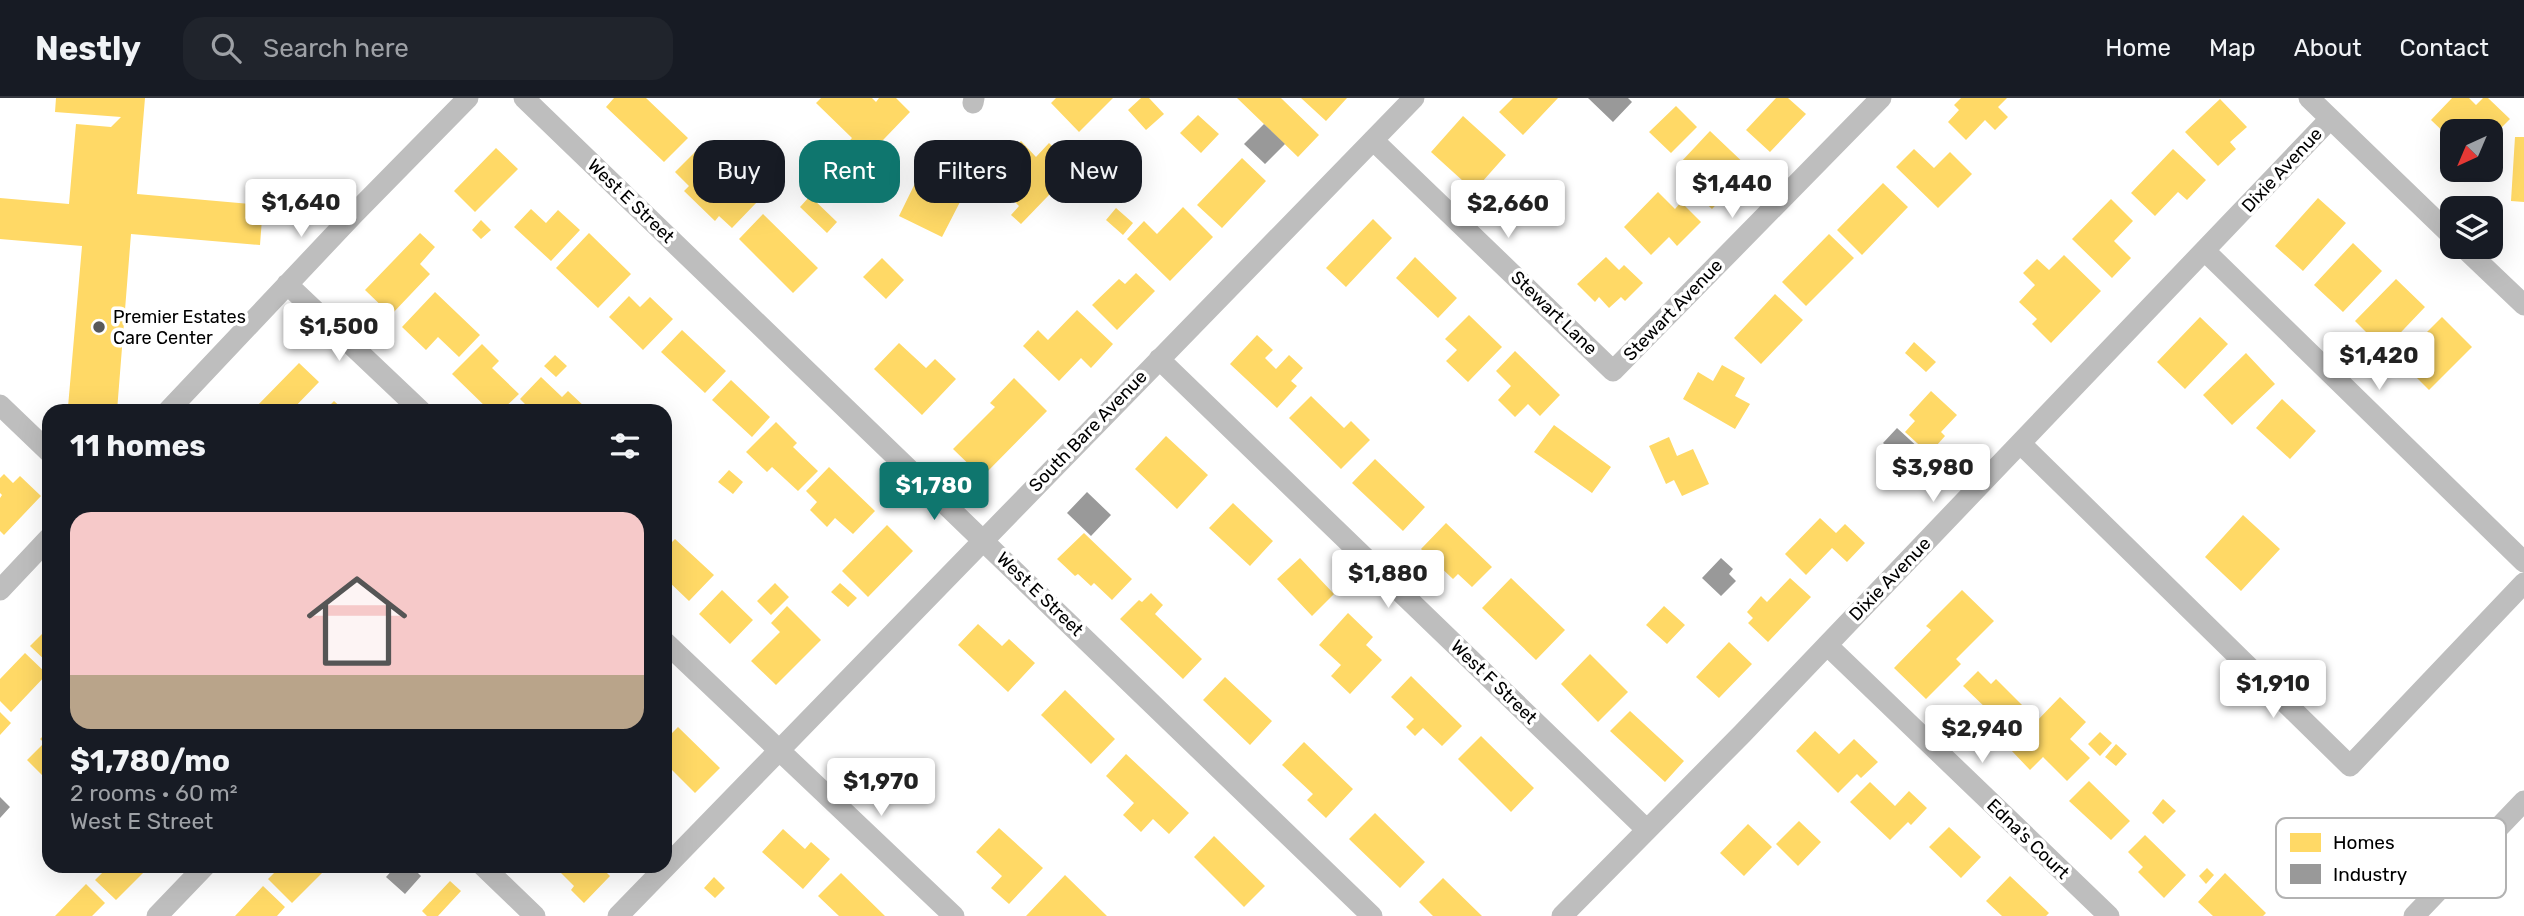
<!DOCTYPE html>
<html lang="en">
<head>
<meta charset="utf-8">
<style>
  :root { --surface:#171b24; --page:#20242c; --text:#f1f3f6; --muted:#9ea1a6; --line:#363941; --accent:#0f766e }
  body { margin:0; font-family:Rubik,sans-serif; background:var(--page); color:var(--text); height:100vh; display:flex; flex-direction:column; font-size:26px; white-space:nowrap }
  * { box-sizing:border-box; margin:0 }
  p { font-size:23px; color:var(--muted) }
  .icon { flex:none; width:38px; height:38px; fill:none; stroke:currentColor; stroke-width:2; stroke-linecap:round; stroke-linejoin:round }
  .map { position:relative; flex:1; overflow:hidden }
  .drawer { position:absolute; left:42px; top:306px; width:630px; height:469px; display:flex; flex-direction:column; background:var(--surface); border-radius:21px; box-shadow:0 7px 28px #0002 }
  .drawer>* { flex:none }
  .hud { position:absolute; left:693px; top:42px; width:665px; height:63px; display:flex; gap:14px }
  .needle { width:46px; rotate:224deg }
  .controls { position:absolute; left:2440px; top:21px; display:grid; gap:14px }
  .controls a { display:grid; place-items:center; width:63px; height:63px; border-radius:14px; background:var(--surface); box-shadow:0 7px 28px #0002; font-size:35px }
  .price { position:absolute; translate:-50% -60px; padding:0 16px; border-radius:7px; background:#fff; color:#222; font-size:23px; line-height:46px; filter:drop-shadow(0 2px 4px #0008) }
  .price::after { content:''; position:absolute; left:50%; top:42px; width:21px; height:16px; margin-left:-10px; background:inherit; clip-path:polygon(0 0,100% 0,50% 100%) }
  .price.active { background:var(--accent); color:#fff }
  ul { padding:0; list-style:none }
  li { display:grid; align-content:center; gap:14px; height:371px; padding:0 28px }
  li span { display:grid; place-items:center; height:217px; border-radius:21px; color:#555 }
  li>.icon { margin-inline-start:auto }
  span .icon { width:126px; height:126px; fill:#fffc; stroke-width:1 }
  li b { font-size:30px }
  h2 { display:flex; justify-content:space-between; align-items:center; height:84px; padding:0 28px; font-size:30px }
  .pill { padding:0 24px; border-radius:21px; background:var(--surface); box-shadow:0 7px 28px #0002; font-size:24px; line-height:63px }
  .pill.active { background:var(--accent); color:#fff }
  header { display:flex; align-items:center; gap:42px; box-sizing:border-box; height:98px; padding:0 35px; background:var(--surface); border-bottom:2px solid var(--line) }
  header strong { font-size:33px }
  nav { display:flex; gap:38px; margin-inline-start:auto; font-size:24px }
  .search { width:490px; height:63px; background:var(--page); display:flex; align-items:center; gap:18px; box-sizing:border-box; padding:0 24px; border-radius:21px; color:var(--muted); font-size:26px }
  .map>svg:first-child { display:block }
</style>
</head>
<body>
<header>
<strong>Nestly</strong>
<div class="search"><svg class="icon" aria-label="search" viewBox="0 0 24 24"><circle cx="10" cy="10" r="6"/><path d="M15 15l6 6"/></svg>Search here</div>
<nav><a>Home</a><a>Map</a><a>About</a><a>Contact</a></nav>
</header>
<div class="map">
<svg width="2524" height="818" viewBox="0 0 2524 818">
  <rect width="100%" height="100%" fill="#fff"/>
  <path fill="#ffd966" d="M 56,0 L 145,0 L 137,96 L 263,107 L 260,147 L 131,136 L 117,313 L 68,309 L 82,148 L 0,141 L 0,100 L 69,106 L 76,26 L 111,29 L 121,19 L 55,14 Z
    M 614,0 L 646,0 L 688,40 L 664,64 L 606,9 Z
    M 821,0 L 872,0 L 876,4 L 879,0 L 896,0 L 910,14 L 859,67 L 842,51 L 852,40 L 816,5 Z
    M 1056,0 L 1113,0 L 1079,34 L 1051,5 Z
    M 1141,0 L 1149,0 L 1164,16 L 1146,32 L 1128,12 Z
    M 1237,0 L 1281,0 L 1319,37 L 1298,59 Z
    M 1301,0 L 1347,0 L 1326,23 Z
    M 1513,0 L 1558,0 L 1523,37 L 1499,14 Z
    M 1776,0 L 1788,0 L 1806,16 L 1770,54 L 1746,32 Z
    M 1961,0 L 2007,0 L 1998,9 L 2008,19 L 1995,32 L 1985,22 L 1966,42 L 1948,24 L 1959,12 L 1954,7 Z
    M 2452,0 L 2469,0 L 2476,7 L 2483,0 L 2488,0 L 2510,21 L 2490,41 L 2490,33 L 2452,33 L 2452,42 L 2431,22 Z
    M 2220,1 L 2247,29 L 2230,44 L 2236,51 L 2218,68 L 2185,34 Z
    M 1676,8 L 1697,29 L 1671,55 L 1649,34 Z
    M 1198,17 L 1219,36 L 1201,55 L 1180,35 Z
    M 1463,18 L 1506,57 L 1474,93 L 1431,54 Z
    M 1710,33 L 1750,71 L 1712,111 L 1692,92 L 1700,84 L 1680,65 Z
    M 2515,39 L 2524,39 L 2524,104 L 2511,103 Z
    M 1021,43 L 1036,59 L 1049,45 L 1075,70 L 1021,126 L 1011,117 L 1019,108 L 988,77 Z
    M 701,48 L 757,104 L 732,130 L 719,118 L 715,123 L 684,93 L 689,88 L 675,74 Z
    M 496,50 L 518,71 L 475,114 L 454,93 Z
    M 1914,51 L 1934,70 L 1950,54 L 1972,76 L 1938,110 L 1896,69 Z
    M 2173,51 L 2206,82 L 2187,102 L 2178,94 L 2155,118 L 2131,95 Z
    M 929,57 L 961,73 L 948,98 L 960,104 L 942,139 L 899,118 Z
    M 1242,60 L 1266,83 L 1222,130 L 1197,107 Z
    M 1883,85 L 1908,109 L 1862,157 L 1837,132 Z
    M 1658,94 L 1675,111 L 1681,104 L 1701,124 L 1677,148 L 1669,139 L 1651,157 L 1624,129 Z
    M 810,98 L 837,124 L 827,135 L 800,109 Z
    M 2318,100 L 2346,125 L 2303,173 L 2275,148 Z
    M 2111,101 L 2133,123 L 2114,143 L 2131,160 L 2112,180 L 2072,141 Z
    M 1183,109 L 1213,139 L 1170,183 L 1127,141 L 1144,123 L 1157,136 Z
    M 1116,110 L 1133,125 L 1123,137 L 1106,122 Z
    M 531,111 L 546,125 L 558,112 L 580,132 L 551,163 L 514,129 Z
    M 763,116 L 818,170 L 793,195 L 739,141 Z
    M 1373,121 L 1392,140 L 1346,189 L 1326,170 Z
    M 481,122 L 491,132 L 481,141 L 472,132 Z
    M 420,135 L 435,149 L 420,166 L 430,176 L 391,217 L 365,192 Z
    M 589,135 L 631,176 L 598,210 L 556,170 Z
    M 1829,136 L 1854,160 L 1806,208 L 1782,184 Z
    M 2353,145 L 2382,173 L 2343,214 L 2314,187 Z
    M 2064,157 L 2101,193 L 2051,245 L 2032,226 L 2037,221 L 2019,204 L 2035,187 L 2023,175 L 2037,161 L 2049,172 Z
    M 1415,159 L 1457,200 L 1438,220 L 1396,180 Z
    M 1606,159 L 1619,172 L 1624,167 L 1643,185 L 1625,203 L 1621,199 L 1609,210 L 1599,199 L 1595,204 L 1577,186 Z
    M 882,160 L 904,182 L 886,201 L 863,179 Z
    M 1136,175 L 1155,193 L 1117,232 L 1092,207 L 1119,181 L 1125,186 Z
    M 2396,181 L 2425,209 L 2384,252 L 2355,223 Z
    M 435,194 L 480,237 L 459,259 L 438,239 L 426,252 L 402,229 Z
    M 1775,196 L 1803,222 L 1761,266 L 1734,240 Z
    M 629,198 L 640,209 L 650,199 L 673,221 L 643,252 L 609,219 Z
    M 1077,212 L 1113,246 L 1091,270 L 1081,260 L 1059,283 L 1023,248 L 1038,232 L 1048,242 Z
    M 1469,217 L 1502,249 L 1468,284 L 1446,263 L 1457,252 L 1445,241 Z
    M 2200,219 L 2228,246 L 2185,291 L 2157,264 Z
    M 2442,219 L 2472,249 L 2429,292 L 2399,262 Z
    M 682,232 L 726,273 L 705,295 L 661,254 Z
    M 1257,237 L 1273,252 L 1265,260 L 1276,271 L 1289,257 L 1303,270 L 1291,283 L 1297,288 L 1277,310 L 1230,266 Z
    M 1914,244 L 1936,264 L 1926,274 L 1905,255 Z
    M 899,245 L 926,270 L 935,261 L 956,281 L 922,317 L 874,271 Z
    M 482,246 L 499,263 L 492,270 L 519,296 L 501,313 L 490,313 L 452,276 Z
    M 1515,253 L 1560,297 L 1540,318 L 1528,306 L 1515,319 L 1498,302 L 1511,288 L 1496,273 Z
    M 2246,255 L 2275,286 L 2232,327 L 2203,297 Z
    M 555,257 L 567,268 L 556,279 L 544,268 Z
    M 299,265 L 319,284 L 291,313 L 252,313 Z
    M 1722,267 L 1745,280 L 1735,298 L 1750,306 L 1735,331 L 1683,301 L 1698,274 L 1713,283 Z
    M 541,279 L 562,299 L 568,293 L 586,310 L 583,313 L 532,313 L 520,301 Z
    M 1014,280 L 1047,313 L 982,379 L 953,351 L 995,309 L 990,305 Z
    M 731,282 L 770,319 L 752,339 L 712,302 Z
    M 1931,293 L 1957,317 L 1941,334 L 1945,338 L 1929,356 L 1905,334 L 1915,323 L 1909,317 Z
    M 1311,298 L 1344,330 L 1351,323 L 1370,342 L 1341,371 L 1289,320 Z
    M 2282,301 L 2316,333 L 2290,361 L 2256,330 Z
    M 334,303 L 345,313 L 324,313 Z
    M 776,324 L 797,345 L 793,349 L 818,373 L 798,393 L 772,369 L 767,374 L 746,354 Z
    M 1554,327 L 1611,369 L 1592,395 L 1534,354 Z
    M 1166,338 L 1208,377 L 1177,411 L 1135,371 Z
    M 1669,339 L 1677,358 L 1693,351 L 1709,386 L 1682,398 L 1674,382 L 1666,386 L 1649,348 Z
    M 1375,361 L 1425,409 L 1403,433 L 1352,385 Z
    M 829,369 L 875,413 L 853,436 L 835,420 L 827,429 L 810,412 L 817,404 L 806,393 Z
    M 729,372 L 743,384 L 733,396 L 718,384 Z
    M 4,376 L 13,385 L 20,378 L 41,398 L 4,437 L 0,433 L 0,400 L 2,397 L 0,395 L 0,380 Z
    M 1233,405 L 1273,443 L 1250,468 L 1209,430 Z
    M 2243,417 L 2280,451 L 2241,493 L 2205,459 Z
    M 1820,420 L 1836,435 L 1845,426 L 1865,445 L 1847,464 L 1832,450 L 1806,477 L 1785,456 Z
    M 1446,425 L 1492,469 L 1472,489 L 1458,476 L 1453,481 L 1421,451 Z
    M 887,427 L 913,453 L 868,499 L 842,473 Z
    M 1084,435 L 1132,481 L 1112,502 L 1094,485 L 1091,488 L 1078,476 L 1075,478 L 1057,461 Z
    M 675,441 L 714,477 L 689,503 L 665,480 L 665,451 Z
    M 1300,460 L 1334,496 L 1312,518 L 1277,481 Z
    M 1511,480 L 1565,532 L 1536,562 L 1482,510 Z
    M 1790,480 L 1811,499 L 1768,544 L 1748,525 L 1753,520 L 1747,514 L 1761,498 L 1767,504 Z
    M 775,485 L 789,499 L 771,517 L 757,503 Z
    M 840,485 L 857,500 L 848,509 L 831,494 Z
    M 722,492 L 753,522 L 730,546 L 699,516 Z
    M 1962,492 L 1994,523 L 1956,561 L 1961,566 L 1926,601 L 1894,570 L 1931,532 L 1926,528 Z
    M 1151,495 L 1163,507 L 1155,516 L 1202,561 L 1183,581 L 1120,521 L 1139,502 L 1142,504 Z
    M 787,508 L 821,542 L 776,587 L 751,563 L 780,534 L 771,525 Z
    M 1664,508 L 1685,527 L 1667,546 L 1646,527 Z
    M 1348,515 L 1373,539 L 1366,547 L 1382,562 L 1350,596 L 1331,578 L 1341,567 L 1319,547 Z
    M 978,526 L 1002,548 L 1009,541 L 1035,565 L 1008,594 L 958,547 Z
    M 49,529 L 49,566 L 30,548 Z
    M 1729,544 L 1752,566 L 1719,600 L 1696,579 Z
    M 25,555 L 47,576 L 11,614 L 0,603 L 0,581 Z
    M 1590,556 L 1628,594 L 1598,624 L 1561,586 Z
    M 1978,573 L 1991,586 L 1996,581 L 2032,617 L 2001,648 L 1977,625 L 1989,613 L 1963,588 Z
    M 1411,578 L 1462,628 L 1442,648 L 1423,630 L 1415,638 L 1406,629 L 1414,621 L 1391,599 Z
    M 1225,579 L 1272,623 L 1250,647 L 1203,602 Z
    M 1065,592 L 1115,641 L 1091,666 L 1041,617 Z
    M 2060,599 L 2086,624 L 2070,641 L 2090,660 L 2067,683 L 2043,659 L 2030,672 L 2010,651 Z
    M 1630,613 L 1684,663 L 1665,684 L 1610,633 Z
    M 0,614 L 11,625 L 0,637 Z
    M 678,629 L 720,670 L 695,695 L 665,665 L 665,642 Z
    M 49,632 L 49,649 L 40,641 Z
    M 1815,633 L 1839,656 L 1854,641 L 1878,664 L 1861,680 L 1857,676 L 1838,695 L 1796,653 Z
    M 2100,634 L 2112,645 L 2100,658 L 2088,646 Z
    M 1481,638 L 1534,690 L 1511,714 L 1458,661 Z
    M 1304,644 L 1353,691 L 1326,720 L 1307,702 L 1313,696 L 1282,667 Z
    M 2116,646 L 2127,656 L 2116,668 L 2105,659 Z
    M 42,647 L 49,654 L 49,674 L 44,679 L 27,662 Z
    M 1126,656 L 1189,715 L 1169,736 L 1153,721 L 1141,734 L 1123,717 L 1134,705 L 1106,678 Z
    M 2089,683 L 2130,723 L 2111,742 L 2069,703 Z
    M 1870,684 L 1895,708 L 1909,693 L 1927,710 L 1911,727 L 1908,724 L 1890,742 L 1850,704 Z
    M 2163,701 L 2176,713 L 2163,726 L 2152,715 Z
    M 49,713 L 49,728 L 42,721 Z
    M 1375,715 L 1425,764 L 1400,790 L 1349,741 Z
    M 1799,723 L 1821,744 L 1798,768 L 1776,746 Z
    M 1748,726 L 1772,749 L 1744,778 L 1720,755 Z
    M 1949,729 L 1981,759 L 1961,780 L 1929,749 Z
    M 999,730 L 1043,770 L 1009,806 L 991,790 L 1002,778 L 976,754 Z
    M 783,731 L 805,751 L 811,744 L 830,761 L 803,791 L 762,754 Z
    M 2145,737 L 2186,777 L 2164,800 L 2138,774 L 2143,769 L 2128,754 Z
    M 1214,738 L 1265,788 L 1244,809 L 1194,759 Z
    M 109,768 L 150,768 L 116,802 L 95,782 Z
    M 281,768 L 329,768 L 292,805 L 268,781 Z
    M 554,768 L 600,768 L 610,778 L 584,805 L 571,792 L 574,788 Z
    M 2207,770 L 2214,777 L 2206,786 L 2199,778 Z
    M 841,775 L 885,818 L 839,818 L 818,798 Z
    M 2225,775 L 2266,815 L 2263,818 L 2213,818 L 2198,804 Z
    M 1065,777 L 1107,818 L 1026,818 Z
    M 2010,778 L 2049,815 L 2046,818 L 2002,818 L 1986,803 Z
    M 714,779 L 725,790 L 715,800 L 704,790 Z
    M 1443,780 L 1482,818 L 1433,818 L 1419,804 Z
    M 450,783 L 461,793 L 438,818 L 427,818 L 422,813 Z
    M 86,786 L 105,805 L 92,818 L 55,818 Z
    M 263,788 L 285,809 L 277,818 L 235,818 Z"/>
  <path fill="#999" d="M 1588,0 L 1628,0 L 1632,4 L 1613,24 Z
    M 1264,26 L 1285,46 L 1265,66 L 1244,46 Z
    M 1897,330 L 1921,352 L 1907,367 L 1883,345 Z
    M 1087,394 L 1111,417 L 1091,438 L 1067,415 Z
    M 1721,460 L 1733,471 L 1729,476 L 1736,483 L 1721,498 L 1702,480 Z
    M 0,699 L 10,709 L 0,720 Z
    M 396,768 L 411,768 L 421,778 L 405,796 L 386,779 Z"/>
  <g fill="none" stroke-linecap="round" stroke-linejoin="round">
    <path stroke="#bebebe" stroke-width="21" d="M 524,0 L 1372,818
      M 2309,0 L 2452,138
      M 973,5 L 974,0
      M 1373,42 L 1613,273 L 1881,0
      M 2463,149 L 2524,207
      M 2205,153 L 2524,464
      M 287,186 L 421,313
      M 1159,261 L 1647,732
      M 0,307 L 49,354
      M 168,313 L 353,117 L 468,0
      M 2021,346 L 2350,668 L 2524,485
      M 0,492 L 49,440
      M 665,544 L 954,818
      M 1827,547 L 2109,818
      M 483,768 L 535,818
      M 157,818 L 205,768
      M 618,818 L 1414,0
      M 1562,818 L 1742,636 L 2330,21
      M 2414,818 L 2524,703"/>
  </g>
  <circle fill="#595959" stroke="#fff" stroke-width="2.5" cx="99" cy="229" r="7"/>
  <g text-anchor="middle" dominant-baseline="central" stroke-width="7" stroke-linejoin="round" paint-order="stroke">
    <g font-size="18" fill="#000" stroke="#fff">
      <text transform="translate(2282 72) rotate(-47)">Dixie Avenue</text>
      <text transform="translate(631 103) rotate(44)">West E Street</text>
      <text transform="translate(1673 212) rotate(-46)">Stewart Avenue</text>
      <text transform="translate(1554 215) rotate(44)">Stewart Lane</text>
      <text transform="translate(1088 333) rotate(-46)">South Bare Avenue</text>
      <text transform="translate(1890 481) rotate(-46)">Dixie Avenue</text>
      <text transform="translate(1040 496) rotate(44)">West E Street</text>
      <text transform="translate(1494 584) rotate(44)">West F Street</text>
      <text transform="translate(2028 741) rotate(44)">Edna's Court</text>
    </g>
    <g font-size="18" fill="#000" stroke="#fff" text-anchor="start">
      <text x="113" y="219">Premier Estates<tspan x="113" dy="21">Care Center</tspan></text>
    </g>
  </g>
  <rect x="2276" y="720" width="230" height="80" rx="10" fill="#fff" stroke="#b2b2b2" stroke-width="2"/>
  <rect x="2290" y="735" width="31" height="19" fill="#ffd966"/>
  <rect x="2290" y="766" width="31" height="20" fill="#999"/>
  <g font-size="19" fill="#000">
    <text x="2333" y="751">Homes</text>
    <text x="2333" y="783">Industry</text>
  </g>
</svg>
<div class="controls">
<a><svg class="needle" viewBox="-14 -14 28 28"><path d="M0-13l5 13h-10z" fill="#e53935"/><path d="M0 13l5-13h-10z" fill="#9ea1a6"/></svg></a>
<a><svg class="icon" aria-label="layers" viewBox="0 0 24 24"><path d="M12 4l9 5-9 5-9-5zM3 14l9 5 9-5"/></svg></a>
</div>
<b class="price" style="left:1732px;top:122px">$1,440</b>
<b class="price" style="left:301px;top:141px">$1,640</b>
<b class="price" style="left:1508px;top:142px">$2,660</b>
<b class="price" style="left:339px;top:265px">$1,500</b>
<b class="price" style="left:2379px;top:294px">$1,420</b>
<b class="price" style="left:1933px;top:406px">$3,980</b>
<b class="price active" style="left:934px;top:424px">$1,780</b>
<b class="price" style="left:1388px;top:512px">$1,880</b>
<b class="price" style="left:2273px;top:622px">$1,910</b>
<b class="price" style="left:1982px;top:667px">$2,940</b>
<b class="price" style="left:881px;top:720px">$1,970</b>
<div class="hud">
<a class="pill">Buy</a>
<a class="pill active">Rent</a>
<a class="pill">Filters</a>
<a class="pill">New</a>
</div>
<section class="drawer">
<h2>11 homes<svg class="icon" aria-label="filters" viewBox="0 0 24 24"><path d="M4 7h16M4 17h16"/><circle cx="9" cy="7" r="2"/><circle cx="15" cy="17" r="2"/></svg></h2>
<ul>
<li><span style="background:linear-gradient(#f6c9c9 75%,#b9a48a 0)"><svg class="icon" aria-label="home" viewBox="0 0 24 24"><path d="M3 11l9-7 9 7M6 9v11h12V9"/></svg></span><div><b>$1,780/mo</b><p>2 rooms · 60 m²</p><p>West E Street</p></div></li>
</ul>
</section>
</div>
</body>
</html>
